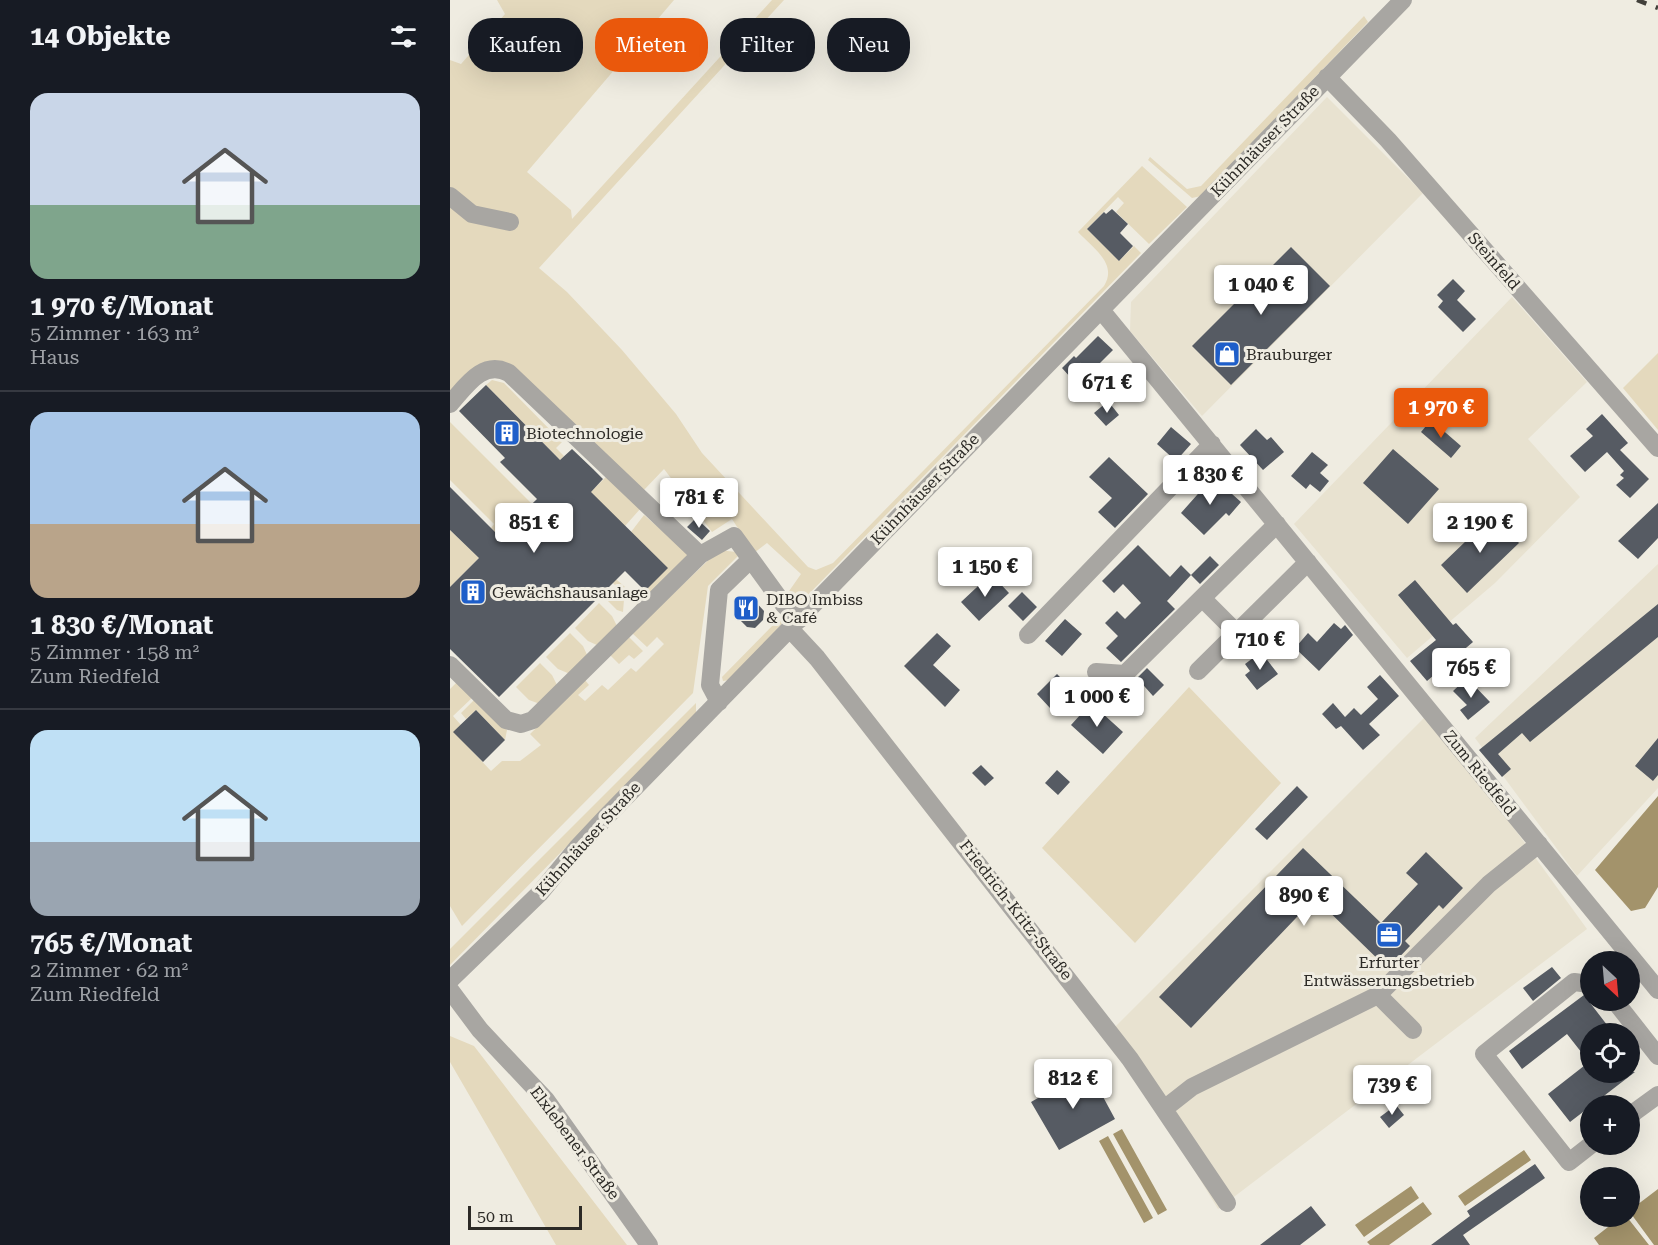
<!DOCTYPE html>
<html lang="de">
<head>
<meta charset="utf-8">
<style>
  :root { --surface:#171b24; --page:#242831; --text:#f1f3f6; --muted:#9ea1a6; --line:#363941; --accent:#ea580c }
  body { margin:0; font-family:"Roboto Serif",serif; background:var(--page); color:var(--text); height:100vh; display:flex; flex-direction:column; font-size:22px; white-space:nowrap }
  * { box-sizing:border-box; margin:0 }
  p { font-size:20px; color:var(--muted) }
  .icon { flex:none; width:33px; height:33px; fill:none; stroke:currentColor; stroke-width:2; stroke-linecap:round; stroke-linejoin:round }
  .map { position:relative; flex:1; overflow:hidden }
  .details { display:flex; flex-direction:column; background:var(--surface); width:450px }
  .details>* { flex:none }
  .hud { position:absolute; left:18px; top:18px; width:570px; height:54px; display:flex; gap:12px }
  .needle { width:39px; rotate:154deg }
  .tools { position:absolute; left:1130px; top:951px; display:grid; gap:12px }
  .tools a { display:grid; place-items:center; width:60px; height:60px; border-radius:50%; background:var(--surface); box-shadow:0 6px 24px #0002; font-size:30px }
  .scale { position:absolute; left:18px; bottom:15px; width:114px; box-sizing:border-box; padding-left:6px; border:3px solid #2c2a26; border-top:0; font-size:16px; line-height:21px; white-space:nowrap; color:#2c2a26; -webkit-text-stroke:4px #efece1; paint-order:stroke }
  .price { position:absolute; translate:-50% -51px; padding:0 14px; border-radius:6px; background:#fff; color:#222; font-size:20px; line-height:39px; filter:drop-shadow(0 2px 3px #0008) }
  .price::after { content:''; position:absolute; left:50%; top:36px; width:18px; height:14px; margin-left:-9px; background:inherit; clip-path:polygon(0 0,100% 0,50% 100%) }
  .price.on { background:var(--accent); color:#fff }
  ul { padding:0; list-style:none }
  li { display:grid; align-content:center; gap:12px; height:318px; padding:0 30px }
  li+li { border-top:2px solid var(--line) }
  li span { display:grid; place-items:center; height:186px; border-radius:18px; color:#555 }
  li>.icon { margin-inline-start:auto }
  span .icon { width:108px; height:108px; fill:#fffc; stroke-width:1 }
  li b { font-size:26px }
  h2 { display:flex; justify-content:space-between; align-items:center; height:72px; padding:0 30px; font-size:26px }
  .pill { padding:0 21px; border-radius:24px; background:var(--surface); box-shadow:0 6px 24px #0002; font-size:21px; line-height:54px }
  .pill.on { background:var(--accent); color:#fff }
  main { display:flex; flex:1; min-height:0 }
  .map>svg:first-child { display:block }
</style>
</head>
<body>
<main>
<section class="details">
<h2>14 Objekte<svg class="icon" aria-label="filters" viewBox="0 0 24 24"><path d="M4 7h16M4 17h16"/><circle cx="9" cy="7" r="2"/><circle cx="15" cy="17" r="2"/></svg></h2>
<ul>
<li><span style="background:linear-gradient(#c9d6e8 60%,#7fa58c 0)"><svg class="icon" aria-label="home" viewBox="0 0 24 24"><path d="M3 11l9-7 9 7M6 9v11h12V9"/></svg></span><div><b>1 970 €/Monat</b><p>5 Zimmer · 163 m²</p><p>Haus</p></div></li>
<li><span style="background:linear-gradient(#a9c7e8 60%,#b9a48a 0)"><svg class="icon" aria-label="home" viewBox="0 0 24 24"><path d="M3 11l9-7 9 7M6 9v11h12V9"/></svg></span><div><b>1 830 €/Monat</b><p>5 Zimmer · 158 m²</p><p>Zum Riedfeld</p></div></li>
<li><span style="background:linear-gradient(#bfe0f5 60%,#9aa5b1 0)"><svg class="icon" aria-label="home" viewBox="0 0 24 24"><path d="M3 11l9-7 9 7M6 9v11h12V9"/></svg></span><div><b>765 €/Monat</b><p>2 Zimmer · 62 m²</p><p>Zum Riedfeld</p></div></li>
</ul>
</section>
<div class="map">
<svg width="1208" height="1245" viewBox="0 0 1208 1245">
  <rect width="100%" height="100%" fill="#efece1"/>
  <path fill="#e8e2d0" d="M 877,97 L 973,193 L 752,416 L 680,331 L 681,302 Z
    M 1062,297 L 1137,382 L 1078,439 L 1130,497 L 1045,583 L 957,658 L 844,524 Z
    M 1208,564 L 1208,788 L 1127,876 L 1025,738 Z
    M 980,712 L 1137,929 L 768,1209 L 660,1032 Z"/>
  <path fill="#e4d9bd" d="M 47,0 L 224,0 L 77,172 L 121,210 L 122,219 L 322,0 L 334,0 L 89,268 L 117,292 L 172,350 L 226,414 L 252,453 L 358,567 L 366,570 L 383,563 L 654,286 C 668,264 643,248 628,232 L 692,166 L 737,207 L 699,244 L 666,212 L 674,203 L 668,197 L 637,229 L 669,261 L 684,246 L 691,253 L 355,598 L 346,602 L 337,594 L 351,574 L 317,543 L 304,553 L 282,519 L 262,532 L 214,469 L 193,491 L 38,361 L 20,370 L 0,392 L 0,60 L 11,64 L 55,14 Z
    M 914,16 L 918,22 L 751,196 L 742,198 L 698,160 L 700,157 L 737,189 L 751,186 Z
    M 1208,353 L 1208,430 L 1173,388 Z
    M 42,380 L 54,383 L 112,442 L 106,448 L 114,456 L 110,460 L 36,385 Z
    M 0,422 L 82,504 L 71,515 L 67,511 L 62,516 L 66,521 L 49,536 L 41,528 L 44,524 L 0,480 Z
    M 157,476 L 191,508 L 175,526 L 112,520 Z
    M 194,515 L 239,554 L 184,609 L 195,591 L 181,532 Z
    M 107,528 L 175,587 L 173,612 L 167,610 L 155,598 L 166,586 Z
    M 0,530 L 29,558 L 0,587 Z
    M 269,550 L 286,552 L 288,556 L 258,586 L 243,693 L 12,926 L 0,906 L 0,689 L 7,682 L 23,697 L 3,716 L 11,725 L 4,732 L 41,771 L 52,761 L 70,761 L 91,745 L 80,734 L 135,680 L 139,685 L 128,695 L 135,701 L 152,685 L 158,690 L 181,668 L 186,672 L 214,644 L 207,637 L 197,647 L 182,633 Z
    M 149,603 L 162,616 L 168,628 L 149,646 L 138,641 L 125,628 Z
    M 330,620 L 332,624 L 279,680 L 273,681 L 272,677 L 327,621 Z
    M 120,633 L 133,646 L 138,657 L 120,674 L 108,669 L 96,657 Z
    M 179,637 L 193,651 L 184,659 L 179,655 L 169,664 L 160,655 Z
    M 90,663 L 102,675 L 108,687 L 90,704 L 79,700 L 66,687 Z
    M 739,687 L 831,783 L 685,943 L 592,848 Z
    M 25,699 L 57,730 L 55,740 L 26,710 L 16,719 L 11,713 Z
    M 246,703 L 246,715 L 0,965 L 0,949 Z
    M 0,1036 L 24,1046 L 177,1245 L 106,1245 L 0,1062 Z"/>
  <path fill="#a3936b" d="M 1208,796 L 1208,887 L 1195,908 L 1181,911 L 1145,870 Z
    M 672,1129 L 717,1210 L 708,1215 L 663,1134 Z
    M 658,1136 L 703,1218 L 694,1223 L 649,1141 Z
    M 1074,1150 L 1081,1160 L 1015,1206 L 1008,1196 Z
    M 961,1186 L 969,1198 L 914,1237 L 905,1225 Z
    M 1208,1189 L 1208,1245 L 1204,1245 L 1179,1211 Z
    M 973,1202 L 982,1214 L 939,1245 L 920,1245 L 917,1242 Z
    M 1172,1216 L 1177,1217 L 1199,1245 L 1149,1245 L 1144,1238 Z"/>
  <path fill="#565b63" d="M 662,209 L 678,224 L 670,233 L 683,246 L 669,261 L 637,229 L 654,212 L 656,214 Z
    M 841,247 L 880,286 L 781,385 L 742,346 Z
    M 1003,279 L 1015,291 L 1007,300 L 1026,319 L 1013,332 L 988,307 L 993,301 L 987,295 Z
    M 648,336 L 663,350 L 641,372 L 630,362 L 633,365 L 621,378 L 612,368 L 624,356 L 626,358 Z
    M 36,385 L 110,460 L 122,449 L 143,469 L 153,479 L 141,492 L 218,568 L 195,591 L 175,571 L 49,697 L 0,649 L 0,587 L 29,558 L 0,530 L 0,487 L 49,536 L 87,499 L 50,462 L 55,458 L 9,411 Z
    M 658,401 L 669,415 L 656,426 L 644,413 Z
    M 1152,414 L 1178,443 L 1170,450 L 1199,479 L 1180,498 L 1166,485 L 1174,478 L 1170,475 L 1174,471 L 1157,452 L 1135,472 L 1120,456 L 1143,436 L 1136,429 Z
    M 981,420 L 1011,446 L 1001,458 L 971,432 Z
    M 721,427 L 741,444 L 726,461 L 707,444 Z
    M 806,429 L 817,440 L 821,437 L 834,452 L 813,470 L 790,445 Z
    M 943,449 L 989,489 L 958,524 L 913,483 Z
    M 862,452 L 878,465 L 870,473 L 879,481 L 870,492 L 860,484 L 856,489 L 841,476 Z
    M 659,457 L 698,494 L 665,528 L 648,512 L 662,498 L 639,477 Z
    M 763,477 L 791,502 L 779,516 L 776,513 L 754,535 L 731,513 Z
    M 1208,503 L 1208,538 L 1188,559 L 1168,541 Z
    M 1043,515 L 1069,543 L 1017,593 L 991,565 Z
    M 246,518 L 260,531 L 252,540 L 237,527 Z
    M 688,545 L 720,577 L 731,565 L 741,575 L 717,601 L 725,609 L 671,662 L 656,648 L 668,636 L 655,623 L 667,611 L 675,619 L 691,603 L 673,584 L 664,593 L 652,581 Z
    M 760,556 L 769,565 L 750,584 L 741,575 Z
    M 541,574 L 559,593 L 529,621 L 511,602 Z
    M 965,580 L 1003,625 L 1006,623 L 1023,642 L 977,681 L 960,661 L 986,640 L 948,595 Z
    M 572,592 L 587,607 L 573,621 L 558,606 Z
    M 293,599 L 303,599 L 314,611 L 313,620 L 305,628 L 297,627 L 285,615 L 285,606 Z
    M 1208,604 L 1208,637 L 1080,742 L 1072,733 L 1048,754 L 1061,769 L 1052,777 L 1029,750 Z
    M 615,619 L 632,634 L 612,656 L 595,641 Z
    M 884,623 L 891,629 L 895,625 L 903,635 L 869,671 L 845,648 L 858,633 L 867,642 Z
    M 487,633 L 501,646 L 483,665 L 510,690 L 495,707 L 454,666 Z
    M 811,652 L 828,674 L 807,690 L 795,675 L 800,671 L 795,664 Z
    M 697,668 L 714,685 L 703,696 L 687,678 Z
    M 607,674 L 621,688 L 600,708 L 587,694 Z
    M 930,675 L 949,696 L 919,724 L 930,735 L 913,750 L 891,726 L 886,729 L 872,714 L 883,703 L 895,717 L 904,708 L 911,715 L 928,699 L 917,687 Z
    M 1017,678 L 1040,702 L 1018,720 L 1010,710 L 1017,705 L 1003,691 Z
    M 641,703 L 673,732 L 653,754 L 621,725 Z
    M 26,710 L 55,740 L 33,762 L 3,732 Z
    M 1208,738 L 1208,775 L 1203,781 L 1185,766 Z
    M 531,765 L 544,778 L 535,786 L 522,773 Z
    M 607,770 L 620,782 L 608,795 L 595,783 Z
    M 847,786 L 858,797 L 817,840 L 805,829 Z
    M 853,848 L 931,923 L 968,884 L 956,873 L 976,852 L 1013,888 L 993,909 L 989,905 L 955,941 L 960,946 L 938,969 L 865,898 L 741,1028 L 709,997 Z
    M 1102,967 L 1111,978 L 1083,1001 L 1073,988 Z
    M 1134,995 L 1164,1034 L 1140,1034 L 1140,1072 L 1185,1072 L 1120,1122 L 1098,1094 L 1139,1062 L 1117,1034 L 1072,1069 L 1059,1051 Z
    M 638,1069 L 665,1119 L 609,1150 L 581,1102 Z
    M 946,1105 L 954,1115 L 939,1128 L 930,1117 Z
    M 1085,1164 L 1095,1178 L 1013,1235 L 1020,1245 L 981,1245 L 1020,1216 L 1017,1211 Z
    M 861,1206 L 876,1225 L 850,1245 L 810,1245 Z"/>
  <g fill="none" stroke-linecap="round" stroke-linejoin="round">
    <path stroke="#a8a6a2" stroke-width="18" d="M 877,77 L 938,140 L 1208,448
      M 0,196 L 22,214 L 60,222
      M 651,310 L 1208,990
      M 0,404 C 16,386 33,359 59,373 L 250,555
      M 340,629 L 367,658 L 680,1059 L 777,1203
      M 787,633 L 752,598 L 827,524
      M 578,635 L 762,444
      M 0,665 L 56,720 L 71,724 L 83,720 L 250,555 L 284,536 L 334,605 L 349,620
      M 748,671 L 858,562
      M 646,672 L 675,674 L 752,598
      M 269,702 L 260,685 L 269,590 L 300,560
      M 0,980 L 90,893 L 127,848 L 157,816 L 953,0
      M 1140,984 L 1124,982 L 1034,1054 L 1119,1162 L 1142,1144
      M 0,990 L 30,1030 L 96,1100 L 199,1245
      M 928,995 L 963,1030
      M 1164,1000 L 1208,1056
      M 714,1109 L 742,1087 L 928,995 L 1039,884 L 1089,844
      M 1179,1116 L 1208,1095"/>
    <path stroke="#42403b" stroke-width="4.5" stroke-dasharray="10 10" stroke-linecap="butt" d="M 1187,0 L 1208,8"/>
  </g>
  <defs>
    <symbol id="shop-square" viewBox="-11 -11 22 22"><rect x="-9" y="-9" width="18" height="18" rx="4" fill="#1e5ec9" stroke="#efece1"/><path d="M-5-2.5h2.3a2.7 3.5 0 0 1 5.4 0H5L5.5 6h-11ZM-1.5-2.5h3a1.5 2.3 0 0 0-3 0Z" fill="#fff"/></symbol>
    <symbol id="building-square" viewBox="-11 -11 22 22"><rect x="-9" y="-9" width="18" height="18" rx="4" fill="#1e5ec9" stroke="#efece1"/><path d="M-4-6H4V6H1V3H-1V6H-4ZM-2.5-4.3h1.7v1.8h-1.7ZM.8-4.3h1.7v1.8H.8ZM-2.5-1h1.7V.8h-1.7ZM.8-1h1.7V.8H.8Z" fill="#fff"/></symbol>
    <symbol id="restaurant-square" viewBox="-11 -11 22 22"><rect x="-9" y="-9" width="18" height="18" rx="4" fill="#1e5ec9" stroke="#efece1"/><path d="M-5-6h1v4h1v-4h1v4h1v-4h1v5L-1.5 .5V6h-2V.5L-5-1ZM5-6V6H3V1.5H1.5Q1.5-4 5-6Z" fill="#fff"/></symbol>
    <symbol id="office-square" viewBox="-11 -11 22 22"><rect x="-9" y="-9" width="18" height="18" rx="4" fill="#1e5ec9" stroke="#efece1"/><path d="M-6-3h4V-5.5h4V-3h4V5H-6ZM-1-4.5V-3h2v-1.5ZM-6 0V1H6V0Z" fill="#fff"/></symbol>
  </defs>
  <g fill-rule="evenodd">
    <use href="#shop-square" x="762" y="339" width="30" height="30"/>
    <use href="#building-square" x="42" y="418" width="30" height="30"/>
    <use href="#building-square" x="8" y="577" width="30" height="30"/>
    <use href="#restaurant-square" x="281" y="593" width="30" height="30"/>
    <use href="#office-square" x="924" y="920" width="30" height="30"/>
  </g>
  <g text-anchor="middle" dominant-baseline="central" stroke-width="6" stroke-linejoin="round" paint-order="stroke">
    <g font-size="16" fill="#2c2a26" stroke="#efece1">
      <text transform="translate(815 141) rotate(-46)">Kühnhäuser Straße</text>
      <text transform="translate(1044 261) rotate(49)">Steinfeld</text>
      <text transform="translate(475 489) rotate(-46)">Kühnhäuser Straße</text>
      <text transform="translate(1030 773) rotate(51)">Zum Riedfeld</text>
      <text transform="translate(138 839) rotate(-48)">Kühnhäuser Straße</text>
      <text transform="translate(566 910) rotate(52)">Friedrich-Kritz-Straße</text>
      <text transform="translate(125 1143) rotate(53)">Elxlebener Straße</text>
    </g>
    <g font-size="16" fill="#2c2a26" stroke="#efece1" text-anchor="start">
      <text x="796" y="354">Brauburger</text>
      <text x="76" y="433">Biotechnologie</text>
      <text x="42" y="592">Gewächshausanlage</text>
      <text x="316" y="599">DIBO Imbiss<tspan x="316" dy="18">&amp; Café</tspan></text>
      <text x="939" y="962" text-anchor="middle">Erfurter<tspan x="939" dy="18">Entwässerungsbetrieb</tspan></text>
    </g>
  </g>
</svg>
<div class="tools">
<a><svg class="needle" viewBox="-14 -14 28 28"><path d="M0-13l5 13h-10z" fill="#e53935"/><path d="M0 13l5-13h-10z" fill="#9ea1a6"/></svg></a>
<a><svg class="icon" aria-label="locate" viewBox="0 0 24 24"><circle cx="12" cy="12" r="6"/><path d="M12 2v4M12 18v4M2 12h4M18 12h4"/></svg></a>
<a>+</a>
<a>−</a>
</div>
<div class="scale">50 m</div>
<b class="price" style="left:811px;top:316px">1 040 €</b>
<b class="price" style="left:657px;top:414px">671 €</b>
<b class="price on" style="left:991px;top:439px">1 970 €</b>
<b class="price" style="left:760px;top:506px">1 830 €</b>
<b class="price" style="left:249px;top:529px">781 €</b>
<b class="price" style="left:84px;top:554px">851 €</b>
<b class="price" style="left:1030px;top:554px">2 190 €</b>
<b class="price" style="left:535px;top:598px">1 150 €</b>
<b class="price" style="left:810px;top:671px">710 €</b>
<b class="price" style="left:1021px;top:699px">765 €</b>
<b class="price" style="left:647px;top:728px">1 000 €</b>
<b class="price" style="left:854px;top:927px">890 €</b>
<b class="price" style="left:623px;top:1110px">812 €</b>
<b class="price" style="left:942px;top:1116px">739 €</b>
<div class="hud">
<a class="pill">Kaufen</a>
<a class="pill on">Mieten</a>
<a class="pill">Filter</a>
<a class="pill">Neu</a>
</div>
</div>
</main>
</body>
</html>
